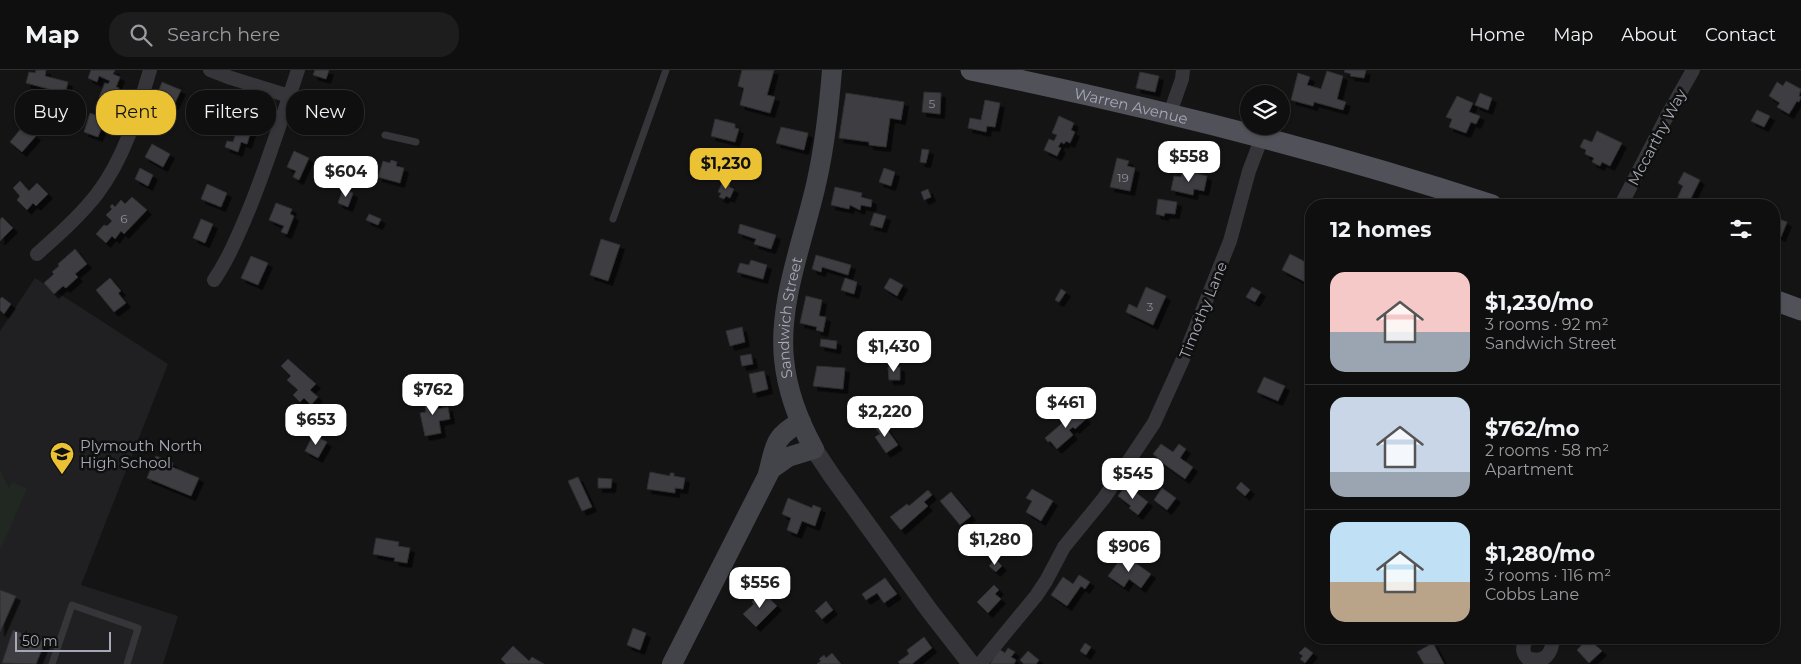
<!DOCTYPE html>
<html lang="en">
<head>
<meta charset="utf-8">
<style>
  :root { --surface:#0f0f10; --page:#1d1d1e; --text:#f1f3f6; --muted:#9b9c9f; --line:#2f2f30; --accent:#ecc235 }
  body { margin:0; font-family:Montserrat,sans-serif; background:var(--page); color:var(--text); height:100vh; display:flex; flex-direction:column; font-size:19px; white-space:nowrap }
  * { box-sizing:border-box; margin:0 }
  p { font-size:16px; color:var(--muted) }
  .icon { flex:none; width:28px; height:28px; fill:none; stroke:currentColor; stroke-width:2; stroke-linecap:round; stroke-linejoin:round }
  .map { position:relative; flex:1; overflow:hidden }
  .panel { position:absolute; left:1305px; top:129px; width:475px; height:445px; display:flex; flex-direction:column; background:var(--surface); border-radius:20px; box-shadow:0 1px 4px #0004,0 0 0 1px var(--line) }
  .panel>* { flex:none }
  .hud { position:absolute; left:15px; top:20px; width:475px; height:45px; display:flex; gap:10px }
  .tools { position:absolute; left:1240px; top:15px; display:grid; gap:10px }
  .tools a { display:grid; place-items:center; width:50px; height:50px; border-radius:50%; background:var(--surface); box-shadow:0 1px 4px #0004,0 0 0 1px var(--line); font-size:25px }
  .scale { position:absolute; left:15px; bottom:12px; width:96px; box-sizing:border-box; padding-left:5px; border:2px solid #a6a9b5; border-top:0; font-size:14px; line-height:18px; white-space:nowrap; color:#a6a9b5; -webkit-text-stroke:4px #0f0f10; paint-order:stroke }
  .price { position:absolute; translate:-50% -42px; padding:0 11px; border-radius:10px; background:#fff; color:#222; font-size:16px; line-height:32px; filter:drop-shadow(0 1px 2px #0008) }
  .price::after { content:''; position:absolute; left:50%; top:30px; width:15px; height:11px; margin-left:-8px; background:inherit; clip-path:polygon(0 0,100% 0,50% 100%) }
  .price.on { background:var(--accent); color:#111 }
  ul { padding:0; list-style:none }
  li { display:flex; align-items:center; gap:15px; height:125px; padding:0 25px }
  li+li { border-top:1px solid var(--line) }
  li span { display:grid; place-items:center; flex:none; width:140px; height:100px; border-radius:15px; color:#555 }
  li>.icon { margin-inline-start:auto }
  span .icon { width:60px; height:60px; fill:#fffc; stroke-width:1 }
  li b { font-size:21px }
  h2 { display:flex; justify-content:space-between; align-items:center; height:60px; padding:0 25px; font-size:21px }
  .chip { padding:0 18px; border-radius:20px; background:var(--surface); box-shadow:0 1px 4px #0004,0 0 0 1px var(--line); font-size:18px; line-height:45px }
  .chip.on { background:var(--accent); color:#111 }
  header { display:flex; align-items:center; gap:30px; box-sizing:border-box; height:70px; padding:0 25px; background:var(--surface); border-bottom:1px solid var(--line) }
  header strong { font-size:24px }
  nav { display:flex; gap:28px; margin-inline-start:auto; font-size:18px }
  .search { width:350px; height:45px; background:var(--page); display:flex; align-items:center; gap:12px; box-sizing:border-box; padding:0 18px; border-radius:20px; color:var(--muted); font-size:19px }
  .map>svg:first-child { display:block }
</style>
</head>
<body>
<header>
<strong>Map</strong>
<div class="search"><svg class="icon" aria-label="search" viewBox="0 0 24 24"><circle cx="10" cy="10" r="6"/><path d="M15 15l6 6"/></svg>Search here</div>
<nav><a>Home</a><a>Map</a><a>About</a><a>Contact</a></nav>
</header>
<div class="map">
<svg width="1801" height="594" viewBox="0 0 1801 594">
  <defs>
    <filter id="shadow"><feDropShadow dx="4.5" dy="4.5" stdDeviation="0" flood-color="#0009"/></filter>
  </defs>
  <rect width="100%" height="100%" fill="#141415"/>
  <path fill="#202022" d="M 35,208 L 168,294 L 81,515 L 178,546 L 163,594 L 0,594 L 0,261 Z"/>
  <path fill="#202821" d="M 0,400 L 9,419 L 12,412 L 27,419 L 0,480 Z"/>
  <path fill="#3e3e42" stroke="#2e2e31" filter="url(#shadow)" d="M 36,0 L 46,0 L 45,6 L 68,12 L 65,25 L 58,23 L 57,27 L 47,25 L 49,19 L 26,13 L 29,2 L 35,3 Z
    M 91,0 L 115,0 L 113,4 L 120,7 L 116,17 L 119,18 L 113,32 L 99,27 L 105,13 L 108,14 L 110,11 L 99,6 L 97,12 L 88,8 Z
    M 315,0 L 329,0 L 326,9 L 313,5 Z
    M 742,0 L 774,0 L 767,25 L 775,27 L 770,43 L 740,35 L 744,18 L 738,16 Z
    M 1345,0 L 1366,0 L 1364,8 L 1350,6 L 1351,4 L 1344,2 Z
    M 1327,1 L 1343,6 L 1337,29 L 1346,32 L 1343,40 L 1314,32 L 1313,36 L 1291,30 L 1298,3 L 1310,7 L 1307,15 L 1321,19 Z
    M 1140,2 L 1159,6 L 1155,22 L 1136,18 Z
    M 1786,11 L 1801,19 L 1799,26 L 1801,27 L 1799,32 L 1797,31 L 1789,44 L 1777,37 L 1780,33 L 1769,26 L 1777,12 L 1783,16 Z
    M 162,12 L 181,20 L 174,35 L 156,28 Z
    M 924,22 L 941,23 L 940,44 L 922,42 Z
    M 846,23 L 904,32 L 901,50 L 890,48 L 886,77 L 869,75 L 869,72 L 839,68 Z
    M 1480,23 L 1492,28 L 1488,40 L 1475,35 Z
    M 1457,26 L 1473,33 L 1469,42 L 1480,46 L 1476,54 L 1471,52 L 1466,63 L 1449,57 L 1452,49 L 1446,47 Z
    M 201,28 L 221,35 L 216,49 L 196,43 Z
    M 985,30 L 1000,33 L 995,57 L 987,56 L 986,62 L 968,58 L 970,48 L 981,50 Z
    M 1757,40 L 1770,46 L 1764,57 L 1751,51 Z
    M 90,43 L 105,49 L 98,67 L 84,62 Z
    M 243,43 L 260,49 L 258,56 L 253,54 L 247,74 L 241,72 L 238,82 L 225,77 L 227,71 L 233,72 Z
    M 1059,46 L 1074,53 L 1071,60 L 1075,62 L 1070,73 L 1066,71 L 1064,74 L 1061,72 L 1058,77 L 1061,78 L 1057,86 L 1044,80 L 1049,69 L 1054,71 L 1057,65 L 1052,63 Z
    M 715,49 L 735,54 L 735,58 L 739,59 L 735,72 L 711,66 Z
    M 23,56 L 36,66 L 22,82 L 10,72 Z
    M 781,57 L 808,63 L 804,80 L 776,73 Z
    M 1597,61 L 1622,73 L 1610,96 L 1602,92 L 1600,96 L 1592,92 L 1594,88 L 1585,84 L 1586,80 L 1580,77 L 1584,69 L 1592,72 Z
    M 152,74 L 170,84 L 163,97 L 145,87 Z
    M 922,79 L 929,80 L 926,93 L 920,92 Z
    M 294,81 L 309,88 L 299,110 L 293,107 L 296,101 L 287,97 Z
    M 1117,88 L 1129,91 L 1127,96 L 1135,98 L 1130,121 L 1110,117 Z
    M 391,90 L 397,92 L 396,96 L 404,98 L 400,113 L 378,107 L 383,91 L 390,93 Z
    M 140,98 L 153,105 L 148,116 L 135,109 Z
    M 884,98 L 895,102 L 891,116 L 879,112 Z
    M 1183,100 L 1207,106 L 1204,121 L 1194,119 L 1193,125 L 1171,120 L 1174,106 L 1181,107 Z
    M 1684,102 L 1700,110 L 1688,134 L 1677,129 L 1683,116 L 1678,113 Z
    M 20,111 L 29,121 L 37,113 L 48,124 L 36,136 L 33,133 L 27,140 L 17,130 L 20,126 L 13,118 Z
    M 723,111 L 730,114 L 729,117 L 734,119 L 730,128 L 726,126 L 724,129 L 719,127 L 721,123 L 718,122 Z
    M 207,114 L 227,123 L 221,137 L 201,129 Z
    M 835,117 L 862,123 L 861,127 L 872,130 L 871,137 L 861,135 L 860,140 L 850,135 L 849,139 L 831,135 Z
    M 343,119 L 353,123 L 348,137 L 338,133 Z
    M 928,119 L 931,127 L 924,130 L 921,122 Z
    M 132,127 L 147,140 L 124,164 L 121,161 L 115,169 L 112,166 L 106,173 L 96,164 L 104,155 L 107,156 L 112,151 L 106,145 L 112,139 L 110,137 L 112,134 L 115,137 L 121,130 L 125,134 Z
    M 1158,129 L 1177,132 L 1175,144 L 1165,143 L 1164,146 L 1156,144 Z
    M 276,133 L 292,139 L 290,144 L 294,146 L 287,164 L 281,162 L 284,156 L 269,150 Z
    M 874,143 L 886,146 L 882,158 L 870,155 Z
    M 369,144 L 381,149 L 378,155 L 366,150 Z
    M 2,147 L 13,158 L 0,171 L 0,150 Z
    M 1774,147 L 1787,152 L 1781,167 L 1774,164 Z
    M 201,149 L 213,154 L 205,173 L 193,168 Z
    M 740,154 L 776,165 L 771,179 L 754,174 L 756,169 L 738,163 Z
    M 601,169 L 620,175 L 608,211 L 590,205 Z
    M 75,179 L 87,194 L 75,204 L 78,207 L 66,218 L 63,216 L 54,224 L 44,213 L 54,204 L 52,202 L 59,196 L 58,194 Z
    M 1290,184 L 1311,195 L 1311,215 L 1282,200 Z
    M 816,185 L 851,195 L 848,205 L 822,197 L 821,202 L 812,199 Z
    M 251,186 L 268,193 L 258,215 L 241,208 Z
    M 751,190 L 767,195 L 763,209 L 737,202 L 740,193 L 749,195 Z
    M 110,208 L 121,221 L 118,223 L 126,233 L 114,242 L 96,220 Z
    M 845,208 L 857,212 L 854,224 L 841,220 Z
    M 890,208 L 903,215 L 897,226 L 884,218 Z
    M 1146,217 L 1166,226 L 1153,255 L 1126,242 L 1129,234 L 1137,238 Z
    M 1252,217 L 1261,222 L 1255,232 L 1246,227 Z
    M 1061,219 L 1066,222 L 1059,232 L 1055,230 Z
    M 806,226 L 822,230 L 819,246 L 826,247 L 823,262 L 816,260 L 817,257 L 800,253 Z
    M 2,227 L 11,234 L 4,244 L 0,240 L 0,229 Z
    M 742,257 L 745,272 L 730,276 L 726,261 Z
    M 821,269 L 837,271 L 836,279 L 820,276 Z
    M 751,284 L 753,294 L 742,296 L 740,286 Z
    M 288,289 L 316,314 L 310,320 L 318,327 L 311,335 L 304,328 L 300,332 L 293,325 L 298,320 L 287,310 L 291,306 L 281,296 Z
    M 817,296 L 845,298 L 843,319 L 813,316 Z
    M 888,297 L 900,297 L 900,310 L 889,310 Z
    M 764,301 L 768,319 L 753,323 L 749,304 Z
    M 1264,307 L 1285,316 L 1278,331 L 1257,322 Z
    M 436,325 L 438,339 L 448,337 L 450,349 L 439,351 L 441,363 L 425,366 L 420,343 L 426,342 L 424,328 Z
    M 1076,337 L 1086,349 L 1075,359 L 1073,357 L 1069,360 L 1073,365 L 1057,379 L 1050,371 L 1048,372 L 1045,368 L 1067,349 L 1065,347 Z
    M 881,351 L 898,375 L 886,383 L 875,367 L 880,364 L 874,356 Z
    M 313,365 L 327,372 L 318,388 L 305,381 Z
    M 1161,374 L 1173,382 L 1179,374 L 1186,379 L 1180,388 L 1193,397 L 1185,409 L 1157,389 L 1158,388 L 1153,384 Z
    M 156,386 L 173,393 L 172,397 L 199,408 L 191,426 L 147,408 Z
    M 650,402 L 670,406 L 670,403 L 674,403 L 674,406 L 685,408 L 683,419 L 675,418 L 675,423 L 647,419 Z
    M 578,407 L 592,437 L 582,441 L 568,411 Z
    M 598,408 L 612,409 L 611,418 L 598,418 Z
    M 1241,412 L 1250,420 L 1245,426 L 1236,418 Z
    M 1126,415 L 1148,432 L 1138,445 L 1129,438 L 1131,436 L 1118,426 Z
    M 1162,418 L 1176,428 L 1167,440 L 1154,430 Z
    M 1032,419 L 1053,431 L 1041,451 L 1026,442 L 1032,431 L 1026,428 Z
    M 928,420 L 932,425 L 924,432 L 928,436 L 901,460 L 890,447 L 907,434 L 909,436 Z
    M 951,422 L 971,446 L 960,455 L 940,431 Z
    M 788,428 L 812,438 L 813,435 L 821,438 L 815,456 L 802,451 L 797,464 L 787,460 L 791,448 L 782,444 Z
    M 376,468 L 399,472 L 398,476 L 410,478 L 407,493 L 394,491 L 395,488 L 373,484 Z
    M 1127,487 L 1151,504 L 1141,518 L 1129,509 L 1124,517 L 1108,506 L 1119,491 L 1123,494 Z
    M 995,489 L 1002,496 L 996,502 L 989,496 Z
    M 1079,505 L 1090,512 L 1085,519 L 1081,516 L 1067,536 L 1051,525 L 1063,507 L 1073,514 Z
    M 885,508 L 897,524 L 884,533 L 877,523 L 866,530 L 862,524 Z
    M 994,515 L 999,520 L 995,524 L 1001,529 L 988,543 L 977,532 Z
    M 0,520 L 16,526 L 0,562 Z
    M 762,521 L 777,536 L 756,557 L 743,544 L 754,534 L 752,532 Z
    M 826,531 L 833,540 L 822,549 L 815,541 Z
    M 633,558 L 646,563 L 640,580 L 627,575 Z
    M 13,560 L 45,572 L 36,594 L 2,593 Z
    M 924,567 L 932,578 L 912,594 L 900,594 L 898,592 L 909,584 L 907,580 Z
    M 1588,568 L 1593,568 L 1595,569 L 1592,572 L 1602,581 L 1589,593 L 1577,580 Z
    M 1085,573 L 1091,577 L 1086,585 L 1080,581 Z
    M 1433,573 L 1444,594 L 1424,594 L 1417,582 Z
    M 513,576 L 529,591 L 532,587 L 544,594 L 506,594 L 501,589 Z
    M 1305,577 L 1313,583 L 1305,593 L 1300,589 L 1303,586 L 1299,583 Z
    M 1008,578 L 1015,582 L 1011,587 L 1016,590 L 1014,594 L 990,594 L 999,579 L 1005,583 Z
    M 1028,581 L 1039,590 L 1036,594 L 1024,594 L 1020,590 Z
    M 832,583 L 841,594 L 817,594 L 821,591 L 819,589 L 824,585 L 826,588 Z"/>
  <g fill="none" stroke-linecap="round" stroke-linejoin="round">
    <path stroke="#35353a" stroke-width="7" d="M 385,65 L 416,72
      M 613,149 L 666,0
      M 52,594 L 72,535 L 138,558 L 127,594"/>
    <path stroke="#35353a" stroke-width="14" d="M 210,0 L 228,7 L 289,26
      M 1170,43 L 1182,9 L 1183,0
      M 1621,135 L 1667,46 L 1693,0
      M 37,184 C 58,165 80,146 97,124 C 125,87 137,44 150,0
      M 214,210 C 227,191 236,170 245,149 C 266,100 281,50 298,0
      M 1527,568 C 1523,574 1521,581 1527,588 C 1545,594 1552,584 1553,568
      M 980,594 L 1036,526 L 1046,511 L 1064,477 L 1104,428 L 1154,353 L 1183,289 L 1230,171 L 1249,101 L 1262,67"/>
    <path stroke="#35353a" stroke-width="18" d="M 814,379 L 832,406 L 929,540 L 971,594"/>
    <g stroke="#43444a" stroke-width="20">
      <path d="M 768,404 C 775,376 774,366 801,352"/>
      <path id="s1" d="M 672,594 L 771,399 L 788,387 L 814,379 C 799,352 787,320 784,289 C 778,231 805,166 817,110 C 825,74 829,37 832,0"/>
    </g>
    <g stroke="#515259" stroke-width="21">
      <path id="s2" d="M 971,0 C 1147,36 1321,79 1492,135"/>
      <path d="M 1774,230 L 1801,240"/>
    </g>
  </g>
  <defs>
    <symbol id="school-pin" viewBox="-11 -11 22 30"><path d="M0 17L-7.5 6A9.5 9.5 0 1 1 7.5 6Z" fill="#ecc235" stroke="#0f0f10"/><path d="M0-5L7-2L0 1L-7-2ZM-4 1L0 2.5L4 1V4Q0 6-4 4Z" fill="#111"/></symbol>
  </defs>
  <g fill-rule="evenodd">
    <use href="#school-pin" x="48" y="370" width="28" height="38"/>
  </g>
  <g text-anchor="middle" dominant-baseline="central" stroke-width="5" stroke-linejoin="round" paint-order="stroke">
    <g font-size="12" fill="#8c8e98">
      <text x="932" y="33">5</text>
      <text x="1123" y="107">19</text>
      <text x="124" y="148">6</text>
      <text x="1150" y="236">3</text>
    </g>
    <g font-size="15" fill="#a6a9b5" stroke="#0f0f10">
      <text stroke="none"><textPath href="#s2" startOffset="164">Warren Avenue</textPath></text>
      <text transform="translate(1657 67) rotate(-62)">Mccarthy Way</text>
      <text transform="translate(1203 240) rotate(-68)">Timothy Lane</text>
      <text stroke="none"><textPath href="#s1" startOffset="404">Sandwich Street</textPath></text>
    </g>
    <g font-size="15" fill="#a6a9b5" stroke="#0f0f10" text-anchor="start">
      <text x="80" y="375">Plymouth North<tspan x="80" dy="17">High School</tspan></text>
    </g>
  </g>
</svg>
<div class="tools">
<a><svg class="icon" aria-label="layers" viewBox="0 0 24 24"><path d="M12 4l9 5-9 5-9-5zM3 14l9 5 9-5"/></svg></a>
</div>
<div class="scale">50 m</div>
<b class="price" style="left:1189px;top:113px">$558</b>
<b class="price on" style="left:726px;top:120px">$1,230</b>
<b class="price" style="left:346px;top:128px">$604</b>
<b class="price" style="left:894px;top:303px">$1,430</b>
<b class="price" style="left:433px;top:346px">$762</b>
<b class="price" style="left:1066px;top:359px">$461</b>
<b class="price" style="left:885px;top:368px">$2,220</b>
<b class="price" style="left:316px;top:376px">$653</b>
<b class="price" style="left:1133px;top:430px">$545</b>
<b class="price" style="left:995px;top:496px">$1,280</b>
<b class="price" style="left:1129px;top:503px">$906</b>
<b class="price" style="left:760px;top:539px">$556</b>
<div class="hud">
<a class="chip">Buy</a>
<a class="chip on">Rent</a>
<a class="chip">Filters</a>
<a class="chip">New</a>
</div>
<section class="panel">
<h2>12 homes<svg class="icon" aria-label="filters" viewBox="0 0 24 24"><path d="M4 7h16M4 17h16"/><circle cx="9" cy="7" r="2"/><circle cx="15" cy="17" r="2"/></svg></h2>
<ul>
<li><span style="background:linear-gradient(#f6c9c9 60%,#9aa5b1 0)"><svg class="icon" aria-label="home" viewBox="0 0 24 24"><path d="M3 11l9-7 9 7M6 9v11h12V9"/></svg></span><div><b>$1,230/mo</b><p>3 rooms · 92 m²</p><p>Sandwich Street</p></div></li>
<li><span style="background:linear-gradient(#c9d6e8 75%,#9aa5b1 0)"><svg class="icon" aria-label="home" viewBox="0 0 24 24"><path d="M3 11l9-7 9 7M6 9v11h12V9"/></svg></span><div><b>$762/mo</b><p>2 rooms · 58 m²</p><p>Apartment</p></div></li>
<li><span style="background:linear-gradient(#bfe0f5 60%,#b9a48a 0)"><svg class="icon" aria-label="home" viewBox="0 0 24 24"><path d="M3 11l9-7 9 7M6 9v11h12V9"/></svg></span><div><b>$1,280/mo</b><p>3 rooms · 116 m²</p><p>Cobbs Lane</p></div></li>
</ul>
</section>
</div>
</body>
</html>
